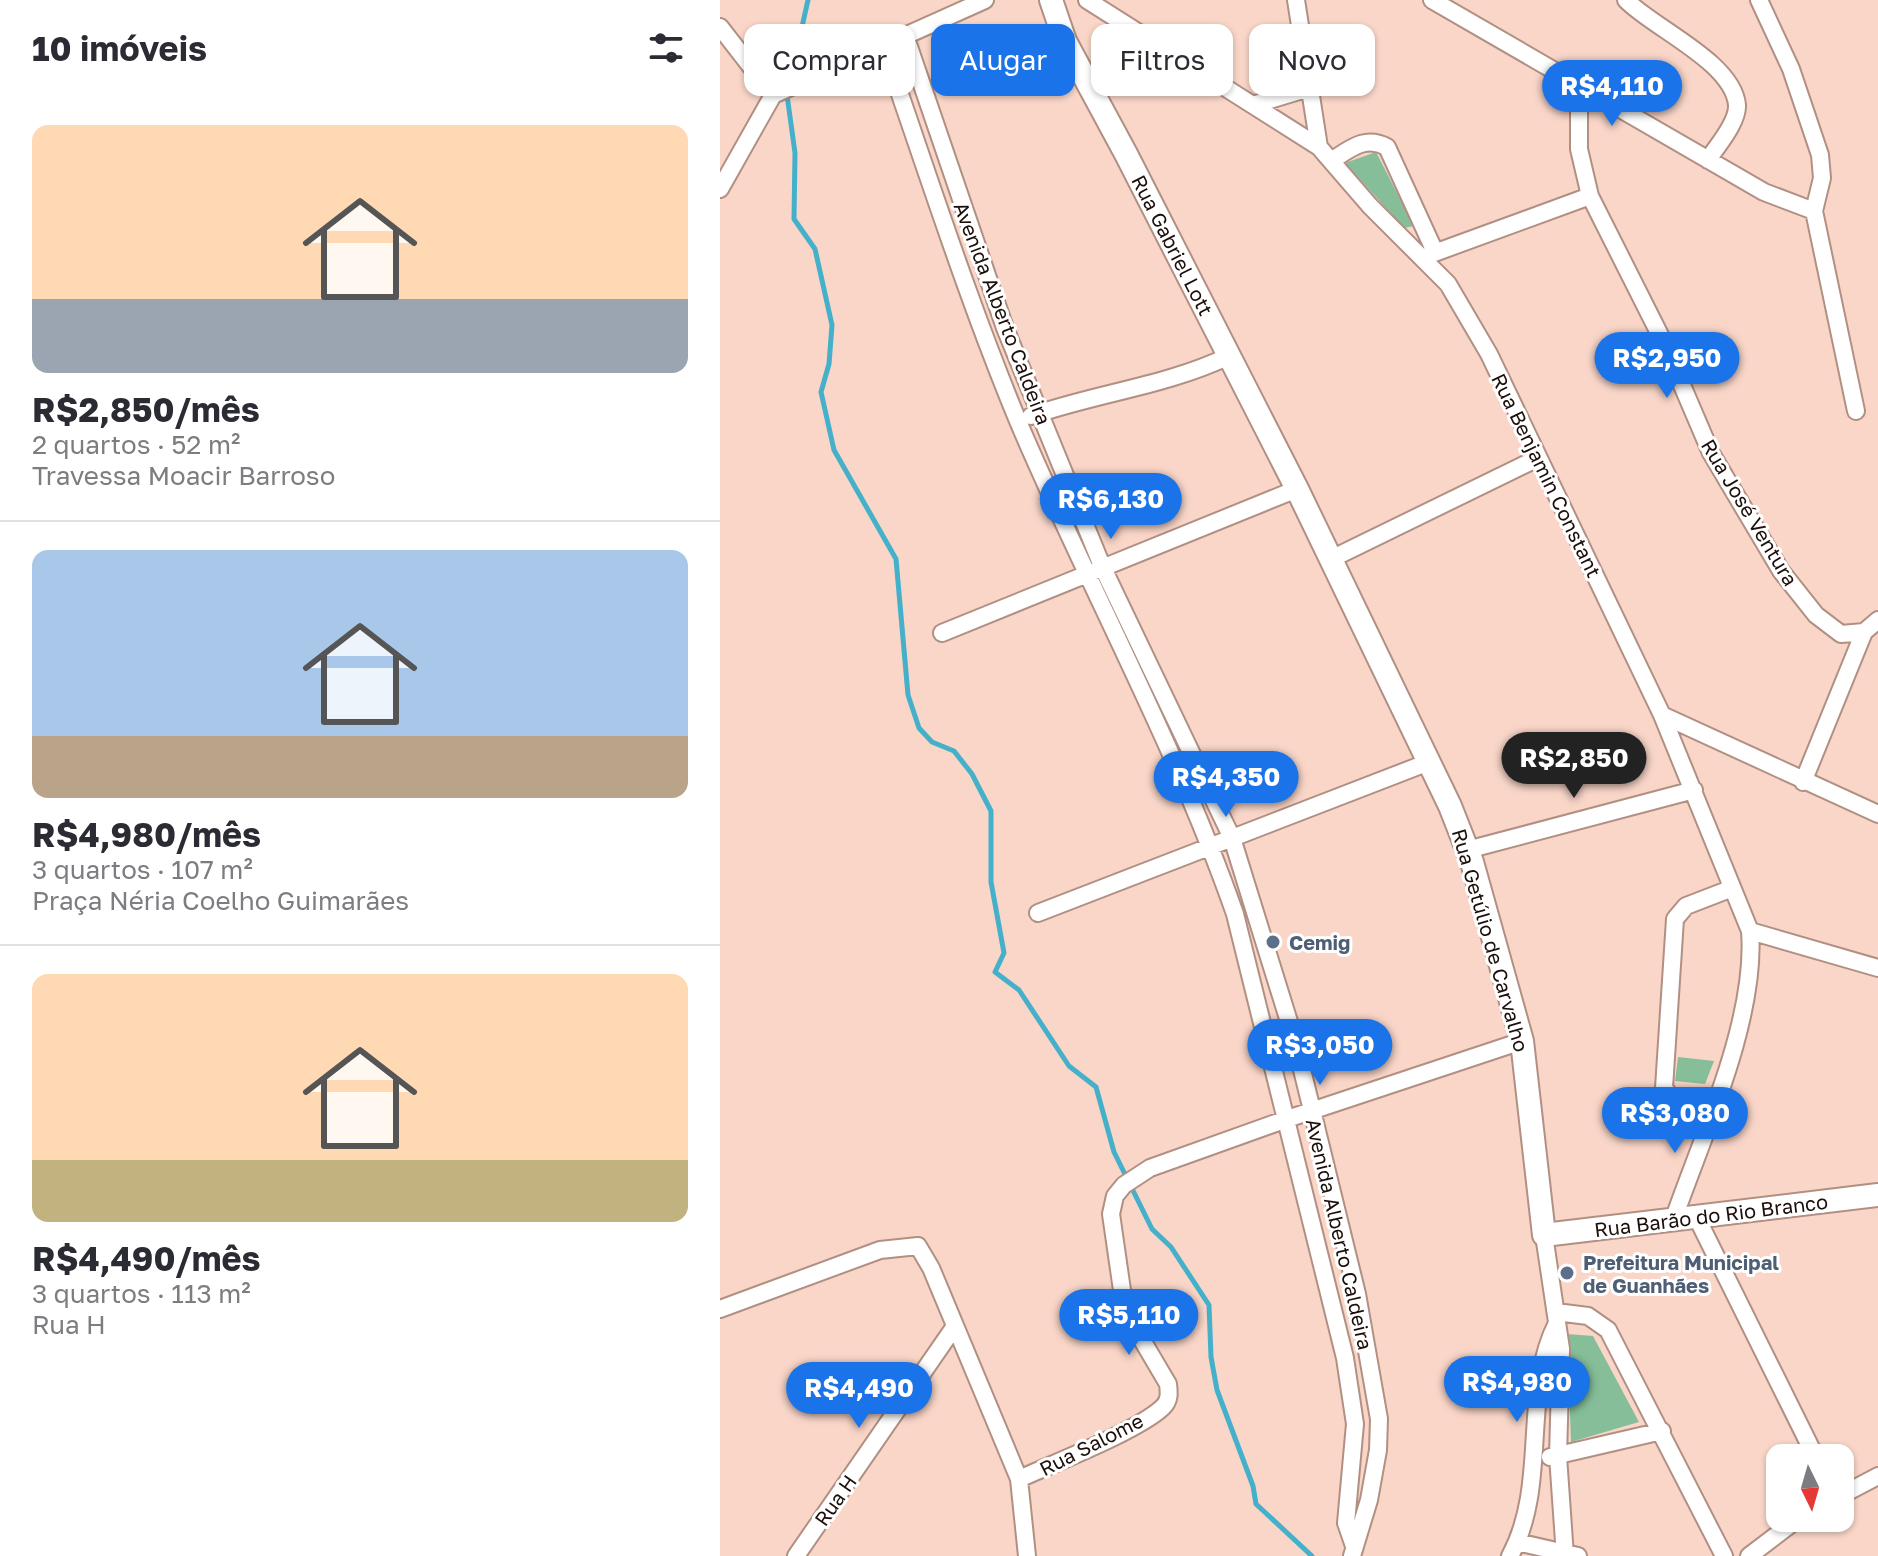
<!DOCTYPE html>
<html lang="pt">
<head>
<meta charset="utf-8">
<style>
  :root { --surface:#fff; --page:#f2f2f3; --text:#2b2b33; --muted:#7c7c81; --line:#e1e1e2; --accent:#1a73e8 }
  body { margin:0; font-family:"Golos Text",sans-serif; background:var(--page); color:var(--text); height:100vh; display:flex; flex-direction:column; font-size:30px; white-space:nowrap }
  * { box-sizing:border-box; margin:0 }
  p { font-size:26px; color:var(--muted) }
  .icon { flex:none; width:44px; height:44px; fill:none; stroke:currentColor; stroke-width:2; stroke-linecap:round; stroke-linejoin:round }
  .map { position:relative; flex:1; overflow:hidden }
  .panel { display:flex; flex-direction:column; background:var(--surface); width:720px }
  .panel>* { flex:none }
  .guide { position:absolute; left:24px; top:24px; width:760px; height:72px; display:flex; gap:16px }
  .needle { width:52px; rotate:175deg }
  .tools { position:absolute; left:1046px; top:1444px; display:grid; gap:16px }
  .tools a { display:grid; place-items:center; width:88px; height:88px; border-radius:16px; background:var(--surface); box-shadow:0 2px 6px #0004; font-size:40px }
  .price { position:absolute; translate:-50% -68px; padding:0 18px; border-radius:28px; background:var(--accent); color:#fff; font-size:26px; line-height:52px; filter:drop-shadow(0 2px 4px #0008) }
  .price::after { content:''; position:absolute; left:50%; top:48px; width:24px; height:18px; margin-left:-12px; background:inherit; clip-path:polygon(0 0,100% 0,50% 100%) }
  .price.on { background:#222; color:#fff }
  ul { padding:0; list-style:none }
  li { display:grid; align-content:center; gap:16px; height:424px; padding:0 32px }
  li+li { border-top:2px solid var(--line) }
  li span { display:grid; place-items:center; height:248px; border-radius:16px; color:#555 }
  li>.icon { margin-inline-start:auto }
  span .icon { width:144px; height:144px; fill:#fffc; stroke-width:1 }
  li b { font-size:34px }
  h2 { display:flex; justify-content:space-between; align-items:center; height:96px; padding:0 32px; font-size:34px }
  .chip { padding:0 28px; border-radius:16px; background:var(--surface); box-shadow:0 2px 6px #0004; font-size:28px; line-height:72px }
  .chip.on { background:var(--accent); color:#fff }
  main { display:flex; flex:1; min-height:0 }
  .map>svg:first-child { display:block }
</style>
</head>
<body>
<main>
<section class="panel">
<h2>10 imóveis<svg class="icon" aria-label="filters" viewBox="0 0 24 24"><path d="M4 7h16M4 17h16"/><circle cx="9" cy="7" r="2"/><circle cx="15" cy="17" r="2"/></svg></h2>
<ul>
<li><span style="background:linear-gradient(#ffd9b3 70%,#9aa5b1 0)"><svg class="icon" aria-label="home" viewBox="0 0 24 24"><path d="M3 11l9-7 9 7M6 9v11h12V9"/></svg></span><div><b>R$2,850/mês</b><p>2 quartos · 52 m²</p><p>Travessa Moacir Barroso</p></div></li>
<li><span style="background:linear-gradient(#a9c7e8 75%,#b9a48a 0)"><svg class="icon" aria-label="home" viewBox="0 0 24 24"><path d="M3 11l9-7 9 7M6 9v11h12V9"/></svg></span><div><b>R$4,980/mês</b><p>3 quartos · 107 m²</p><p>Praça Néria Coelho Guimarães</p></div></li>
<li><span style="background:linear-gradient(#ffd9b3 75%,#c2b280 0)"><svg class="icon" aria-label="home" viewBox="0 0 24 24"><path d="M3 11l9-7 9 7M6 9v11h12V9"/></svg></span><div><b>R$4,490/mês</b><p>3 quartos · 113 m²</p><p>Rua H</p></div></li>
</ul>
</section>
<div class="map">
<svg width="1158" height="1556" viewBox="0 0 1158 1556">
  <rect width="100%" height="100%" fill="#f9d6c8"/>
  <path fill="#85be98" d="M 656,152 L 694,226 L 684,228 L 625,163 Z
    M 958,1057 L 994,1061 L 985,1084 L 955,1081 Z
    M 847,1334 L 873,1336 L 919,1422 L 851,1442 Z"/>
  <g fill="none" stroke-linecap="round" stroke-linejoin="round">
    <path stroke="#45b0c9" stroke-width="5" d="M 69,85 L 88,0
      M 67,95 L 75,153 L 74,219 L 95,249 L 112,325 L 109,364 L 101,392 L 114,450 L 176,559 L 188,695 L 199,728 L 212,742 L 234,751 L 252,774 L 271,811 L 271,882 L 284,953 L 275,972 L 299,990 L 349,1066 L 376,1087 L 394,1152 L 432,1229 L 451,1247 L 489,1305 L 491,1357 L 497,1390 L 533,1486 L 536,1504 L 592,1556"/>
    <defs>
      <path id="street" d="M 367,0 L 599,147 L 650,206 L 728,284 L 769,354 L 942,715 L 1030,931 C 1037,1018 983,1135 954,1218
        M 576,0 L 599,147
        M 712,0 L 1044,192 L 1094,211
        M 906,0 C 933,28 1013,62 1017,105 C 1018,122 997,146 988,160
        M 1039,0 L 1071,69 L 1100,155 L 1102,178 L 1094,211 L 1136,411
        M 0,27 L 53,95
        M 185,35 L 285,328 L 382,566 L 512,838 L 575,1041 L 637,1294 L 659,1419 L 658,1450 L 649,1500 L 632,1556
        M 163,45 C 207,171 247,298 298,421 C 368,586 456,745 515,914 L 625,1358 L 635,1424 L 626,1523 L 634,1546
        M 859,86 L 859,149 L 870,196 L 944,343 L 991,453 L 1061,571 L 1096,615 L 1121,634 L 1144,632
        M 53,95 L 265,0
        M 536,104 L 589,88
        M 611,161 C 630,149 645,135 667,147 L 715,252
        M 0,189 L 53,95
        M 706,256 L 870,196
        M 311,416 C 377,393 446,386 509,356
        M 609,560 L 818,458
        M 222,633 L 577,489
        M 942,715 L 1158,814
        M 1083,782 L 1144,632 L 1158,620
        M 747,850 L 974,790
        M 318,913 L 709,762
        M 1030,931 L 1158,968
        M 994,1105 L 953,1099 L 944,1088 L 955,919 L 966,906 L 1010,889
        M 976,1216 L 1096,1458
        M 824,1235 L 841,1349 L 838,1456 L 845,1556
        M 0,1309 L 160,1250 L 198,1246 L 211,1268 L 299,1479 L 307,1556
        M 836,1312 L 868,1316 L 888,1330 L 1004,1556
        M 830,1457 L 942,1431
        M 299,1479 C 334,1463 418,1431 443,1407 C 450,1400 449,1393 448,1384 L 405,1311 L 391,1214 L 395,1196 L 404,1185 L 430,1168 L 567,1119 L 802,1041
        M 1120,1496 L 1158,1476
        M 797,1542 L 858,1556
        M 76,1556 L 235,1326
        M 790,1556 C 829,1485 801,1393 837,1323
        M 1029,1556 L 1079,1518"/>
      <path id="secondary" d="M 331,0 L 345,41 L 406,154 L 577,489 L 730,806 L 752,862 L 802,1041 L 824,1235 L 1158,1195"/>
    </defs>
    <use href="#street" stroke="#b19083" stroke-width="20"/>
    <use href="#secondary" stroke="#b19083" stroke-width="26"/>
    <use href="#street" stroke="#fff" stroke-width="16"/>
    <use href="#secondary" stroke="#fff" stroke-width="22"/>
  </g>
  <g fill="#5c6f8a" stroke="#fff" stroke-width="3">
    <circle cx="553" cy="942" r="8"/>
    <circle cx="847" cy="1273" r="8"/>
  </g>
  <g text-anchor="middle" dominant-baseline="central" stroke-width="6" stroke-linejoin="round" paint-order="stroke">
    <g font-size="20" fill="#1b0f0b" stroke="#fff">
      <text transform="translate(453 245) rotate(63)">Rua Gabriel Lott</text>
      <text transform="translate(283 313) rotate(69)">Avenida Alberto Caldeira</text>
      <text transform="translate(827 475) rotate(64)">Rua Benjamin Constant</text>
      <text transform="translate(1030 512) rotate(59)">Rua José Ventura</text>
      <text transform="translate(771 940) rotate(74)">Rua Getúlio de Carvalho</text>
      <text transform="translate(991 1215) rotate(-7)">Rua Barão do Rio Branco</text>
      <text transform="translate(620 1234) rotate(77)">Avenida Alberto Caldeira</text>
      <text transform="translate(371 1444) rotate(-27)">Rua Salome</text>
      <text transform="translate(115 1500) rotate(-55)">Rua H</text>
    </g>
    <g font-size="20" font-weight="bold" fill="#4e5e75" stroke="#fff" text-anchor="start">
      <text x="569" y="942">Cemig</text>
      <text x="863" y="1262">Prefeitura Municipal<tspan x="863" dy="23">de Guanhães</tspan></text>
    </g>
  </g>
</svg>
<div class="tools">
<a><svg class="needle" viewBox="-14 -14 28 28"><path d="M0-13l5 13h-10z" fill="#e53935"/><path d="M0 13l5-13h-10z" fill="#7c7c81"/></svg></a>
</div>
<b class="price" style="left:892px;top:128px">R$4,110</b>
<b class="price" style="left:947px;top:400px">R$2,950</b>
<b class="price" style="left:391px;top:541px">R$6,130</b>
<b class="price on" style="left:854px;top:800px">R$2,850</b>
<b class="price" style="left:506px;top:819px">R$4,350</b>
<b class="price" style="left:600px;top:1087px">R$3,050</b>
<b class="price" style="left:955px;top:1155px">R$3,080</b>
<b class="price" style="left:409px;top:1357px">R$5,110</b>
<b class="price" style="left:797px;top:1424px">R$4,980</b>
<b class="price" style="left:139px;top:1430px">R$4,490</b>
<div class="guide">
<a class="chip">Comprar</a>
<a class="chip on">Alugar</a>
<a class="chip">Filtros</a>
<a class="chip">Novo</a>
</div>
</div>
</main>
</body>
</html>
